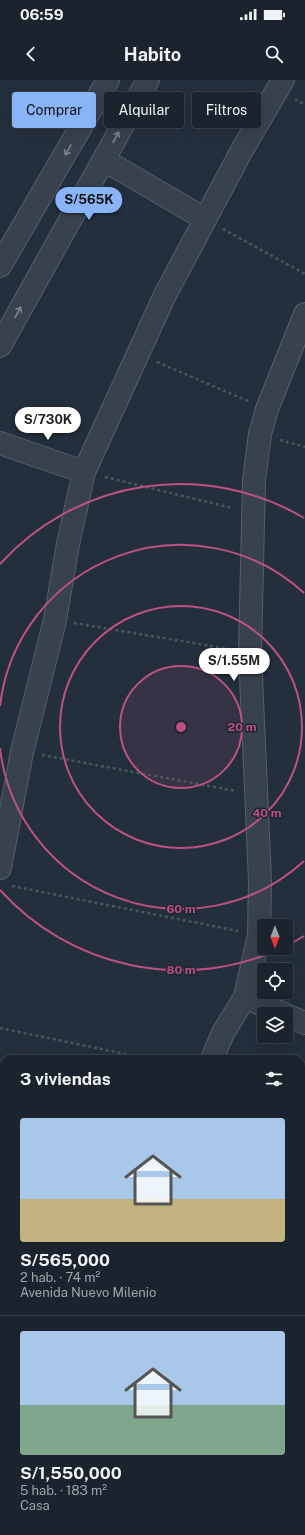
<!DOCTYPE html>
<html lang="es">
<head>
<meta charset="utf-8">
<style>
  :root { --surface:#1b232e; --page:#282f3a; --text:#f1f3f6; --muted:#a0a4aa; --line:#39404a; --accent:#8ab4f8 }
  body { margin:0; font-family:"Public Sans",sans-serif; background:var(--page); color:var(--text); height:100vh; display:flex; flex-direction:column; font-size:15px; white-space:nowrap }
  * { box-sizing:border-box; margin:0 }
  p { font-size:13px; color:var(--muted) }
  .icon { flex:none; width:22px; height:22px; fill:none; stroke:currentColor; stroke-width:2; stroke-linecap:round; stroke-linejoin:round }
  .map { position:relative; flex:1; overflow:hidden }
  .drawer { position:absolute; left:0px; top:975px; width:305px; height:480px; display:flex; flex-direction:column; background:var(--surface); border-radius:12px 12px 0 0; box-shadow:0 4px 16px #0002,0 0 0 1px var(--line) }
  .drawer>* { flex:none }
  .hud { position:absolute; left:12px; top:12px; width:281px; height:36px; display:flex; gap:8px }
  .needle { width:26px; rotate:180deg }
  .buttons { position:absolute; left:257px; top:839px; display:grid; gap:8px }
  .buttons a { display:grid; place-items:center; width:36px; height:36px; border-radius:4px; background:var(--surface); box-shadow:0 4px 16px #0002,0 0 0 1px var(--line); font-size:20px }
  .price { position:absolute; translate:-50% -34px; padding:0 9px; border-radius:14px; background:#fff; color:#222; font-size:13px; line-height:26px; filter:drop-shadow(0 1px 2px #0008) }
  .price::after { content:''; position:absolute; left:50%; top:24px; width:12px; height:9px; margin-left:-6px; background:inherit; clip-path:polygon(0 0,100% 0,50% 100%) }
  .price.active { background:var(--accent); color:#111 }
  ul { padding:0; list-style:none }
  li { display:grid; align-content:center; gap:8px; height:212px; padding:0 20px }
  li+li { border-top:1px solid var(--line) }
  li span { display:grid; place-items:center; height:124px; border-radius:4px; color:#555 }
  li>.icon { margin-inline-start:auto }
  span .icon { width:72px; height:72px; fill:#fffc; stroke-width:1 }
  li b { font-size:17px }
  h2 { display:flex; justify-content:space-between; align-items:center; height:48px; padding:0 20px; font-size:17px }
  .chip { padding:0 14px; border-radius:4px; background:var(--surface); box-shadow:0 4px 16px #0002,0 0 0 1px var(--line); font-size:14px; line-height:36px }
  .chip.active { background:var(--accent); color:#111 }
  .status { display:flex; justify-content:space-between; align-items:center; height:28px; padding:0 20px; background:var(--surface); direction:ltr }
  .status svg { height:11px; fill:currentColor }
  header { display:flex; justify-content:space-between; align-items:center; height:52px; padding:0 20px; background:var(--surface); font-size:18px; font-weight:700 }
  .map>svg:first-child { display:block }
</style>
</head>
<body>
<div class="status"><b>06:59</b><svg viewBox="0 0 49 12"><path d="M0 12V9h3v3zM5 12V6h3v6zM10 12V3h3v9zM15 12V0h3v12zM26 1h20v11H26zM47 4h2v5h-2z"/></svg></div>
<header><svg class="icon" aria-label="back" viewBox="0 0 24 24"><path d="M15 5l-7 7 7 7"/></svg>Habito<svg class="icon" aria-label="search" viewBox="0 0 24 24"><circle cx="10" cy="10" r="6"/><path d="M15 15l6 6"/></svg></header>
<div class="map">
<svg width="305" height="1455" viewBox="0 0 305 1455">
  <rect width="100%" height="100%" fill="#242f3e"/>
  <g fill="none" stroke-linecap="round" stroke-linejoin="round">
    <defs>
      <path id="minor" d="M 104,80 L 205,139
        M 0,186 L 108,0
        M 0,266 L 148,0
        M 0,363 L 84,392
        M 0,788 L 22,672 L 55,540 L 68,464 L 84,392 L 164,217 L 242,70 L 283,0
        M 245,917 L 284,934
        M 286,935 L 305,943
        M 212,979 L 223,953 L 245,917 L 259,855 L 260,801 L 250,573 L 254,400 L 260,354 L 267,329 L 305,234
        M 301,1064 L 305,1054
        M 301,1240 L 305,1241
        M 301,1418 L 305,1413
        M 0,1423 L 4,1441
        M 113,1455 L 115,1451
        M 272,1455 L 275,1451"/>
    </defs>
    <use href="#minor" stroke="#565f6c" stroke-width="24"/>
    <path stroke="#44595c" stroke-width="2.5" stroke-dasharray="3 3" stroke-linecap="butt" d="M 295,19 L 305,25
      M 223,149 L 305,194
      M 157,282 L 248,321
      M 280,360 L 305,367
      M 105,397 L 232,428
      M 74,543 L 229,569
      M 42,675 L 236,711
      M 12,806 L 238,851
      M 0,948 L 149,979
      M 0,1095 L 4,1096
      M 0,1232 L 4,1233
      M 0,1370 L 4,1370"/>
    <use href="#minor" stroke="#38414e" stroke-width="22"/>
  </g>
  <defs><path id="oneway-shaft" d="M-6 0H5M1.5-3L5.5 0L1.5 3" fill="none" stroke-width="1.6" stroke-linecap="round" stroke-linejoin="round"/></defs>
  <g stroke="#7c8592">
    <use href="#oneway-shaft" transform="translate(116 57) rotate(-61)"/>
    <use href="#oneway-shaft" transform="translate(68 70) rotate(120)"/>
    <use href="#oneway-shaft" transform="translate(18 232) rotate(-62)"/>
  </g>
  <circle cx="181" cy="647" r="61" fill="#bd5182" fill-opacity=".12"/>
  <g fill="none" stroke="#bd5182" stroke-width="2">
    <circle cx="181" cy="647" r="61"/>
    <circle cx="181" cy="647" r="121"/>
    <path d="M304 781A182 182 0 0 1 0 668M0 626A182 182 0 0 1 304 513"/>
    <path d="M304 856A243 243 0 0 1 288 865M282 868A243 243 0 0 1 0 810M0 484A243 243 0 0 1 304 438"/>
  </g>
  <circle cx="181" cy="647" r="6" fill="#bd5182" stroke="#1d2633" stroke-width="2"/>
  <g font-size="12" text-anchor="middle" font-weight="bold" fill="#bd5182" stroke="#1d2633" stroke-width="3" stroke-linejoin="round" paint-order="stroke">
    <text x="242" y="651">20 m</text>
    <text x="267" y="737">40 m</text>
    <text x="181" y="833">60 m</text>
    <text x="181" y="894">80 m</text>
  </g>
</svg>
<div class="buttons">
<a><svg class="needle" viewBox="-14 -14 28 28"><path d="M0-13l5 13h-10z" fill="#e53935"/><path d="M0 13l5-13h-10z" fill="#a0a4aa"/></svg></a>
<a><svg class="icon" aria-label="locate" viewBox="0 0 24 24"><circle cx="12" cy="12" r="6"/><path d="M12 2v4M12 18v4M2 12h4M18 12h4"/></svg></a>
<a><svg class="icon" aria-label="layers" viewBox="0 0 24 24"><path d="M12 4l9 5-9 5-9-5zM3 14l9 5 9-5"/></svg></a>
</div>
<b class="price active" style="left:89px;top:141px">S/565K</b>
<b class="price" style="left:48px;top:361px">S/730K</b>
<b class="price" style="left:234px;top:602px">S/1.55M</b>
<div class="hud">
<a class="chip active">Comprar</a>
<a class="chip">Alquilar</a>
<a class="chip">Filtros</a>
</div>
<section class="drawer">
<h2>3 viviendas<svg class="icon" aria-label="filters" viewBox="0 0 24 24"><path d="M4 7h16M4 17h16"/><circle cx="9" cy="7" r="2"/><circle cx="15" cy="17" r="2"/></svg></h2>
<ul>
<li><span style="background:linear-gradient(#a9c7e8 65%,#c2b280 0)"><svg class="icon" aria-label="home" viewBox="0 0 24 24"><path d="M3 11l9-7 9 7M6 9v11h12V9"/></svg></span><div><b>S/565,000</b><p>2 hab. · 74 m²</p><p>Avenida Nuevo Milenio</p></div></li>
<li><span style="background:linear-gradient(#a9c7e8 60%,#7fa58c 0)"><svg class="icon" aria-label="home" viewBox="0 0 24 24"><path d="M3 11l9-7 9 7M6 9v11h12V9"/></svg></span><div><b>S/1,550,000</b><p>5 hab. · 183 m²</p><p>Casa</p></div></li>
</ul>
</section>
</div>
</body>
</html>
